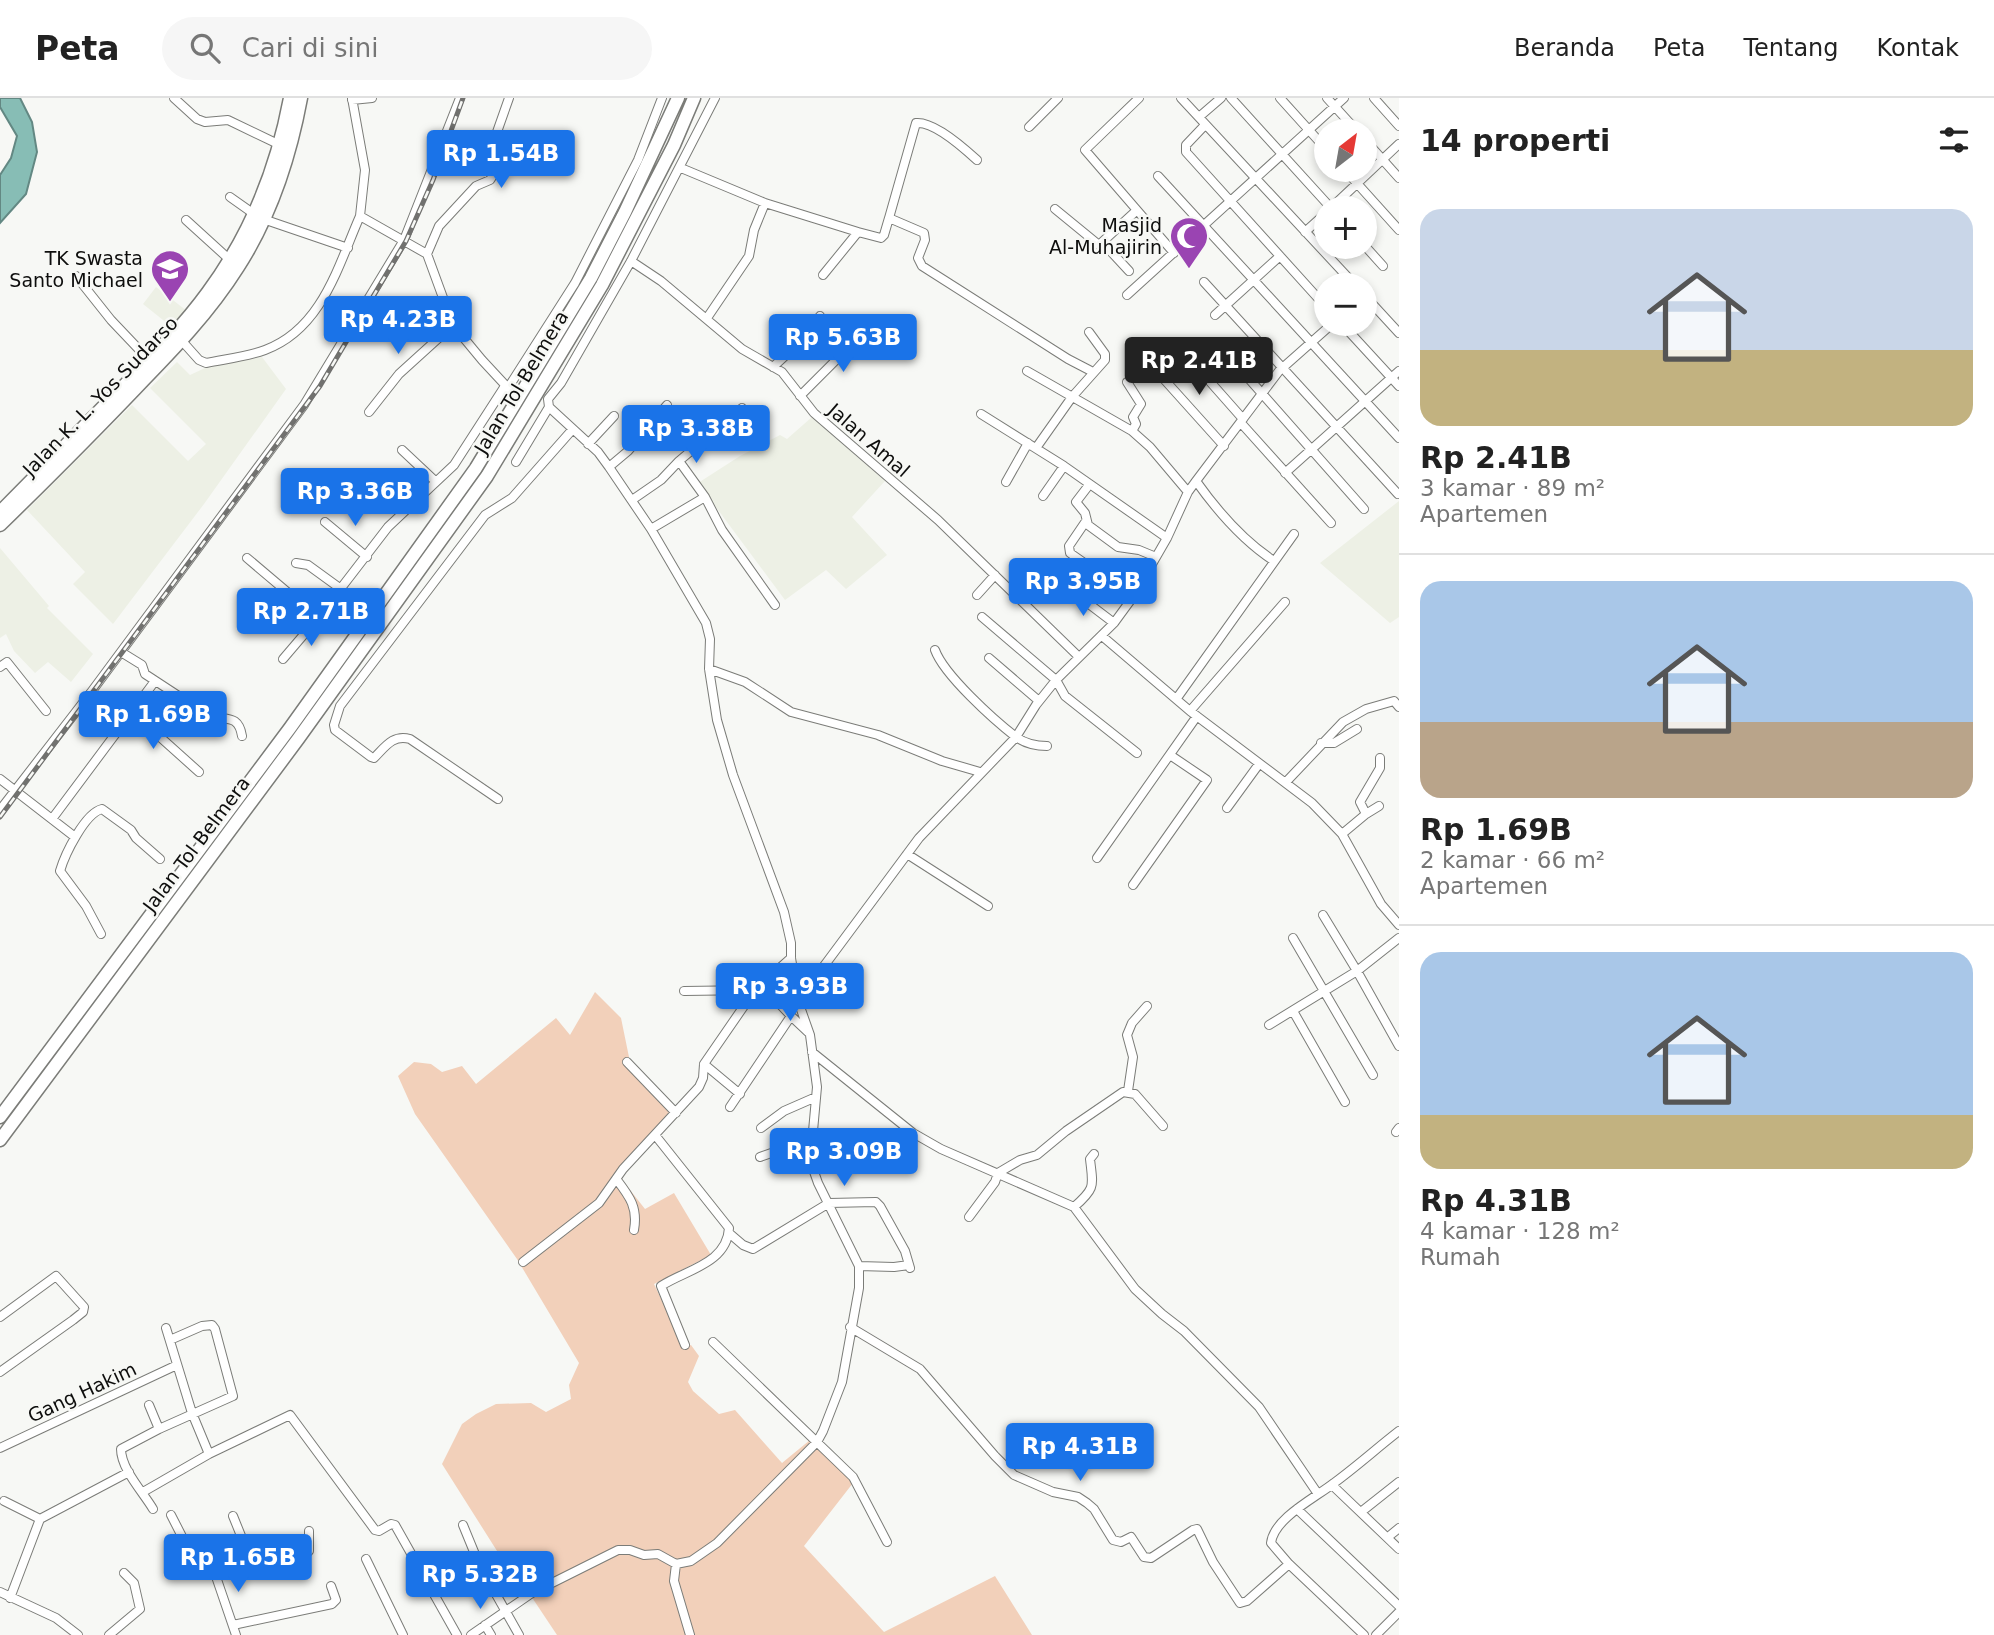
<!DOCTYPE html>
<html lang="id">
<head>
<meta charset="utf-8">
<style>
  :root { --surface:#fff; --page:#f6f6f6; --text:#222; --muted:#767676; --line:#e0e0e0; --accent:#1a73e8 }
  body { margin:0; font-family:"DejaVu Sans",sans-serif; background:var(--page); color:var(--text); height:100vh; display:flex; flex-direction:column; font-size:26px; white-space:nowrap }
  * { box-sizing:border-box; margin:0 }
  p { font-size:23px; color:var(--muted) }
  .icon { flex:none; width:38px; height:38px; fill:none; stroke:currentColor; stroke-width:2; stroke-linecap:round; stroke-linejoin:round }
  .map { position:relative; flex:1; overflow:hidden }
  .panel { display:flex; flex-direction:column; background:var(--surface); width:595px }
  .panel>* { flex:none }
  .needle { width:46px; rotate:31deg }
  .tools { position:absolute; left:1314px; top:21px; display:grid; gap:14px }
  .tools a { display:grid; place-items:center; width:63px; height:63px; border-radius:50%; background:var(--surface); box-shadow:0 4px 10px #0003; font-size:35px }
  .price { position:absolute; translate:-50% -60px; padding:0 16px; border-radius:7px; background:var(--accent); color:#fff; font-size:23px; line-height:46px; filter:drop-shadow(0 2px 4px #0008) }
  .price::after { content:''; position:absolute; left:50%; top:42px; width:21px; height:16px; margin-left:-10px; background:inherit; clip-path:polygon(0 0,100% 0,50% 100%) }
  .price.current { background:#222; color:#fff }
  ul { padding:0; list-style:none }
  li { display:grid; align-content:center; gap:14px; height:371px; padding:0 21px }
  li+li { border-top:2px solid var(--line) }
  li span { display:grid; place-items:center; height:217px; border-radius:21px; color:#555 }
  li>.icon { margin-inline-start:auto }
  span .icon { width:126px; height:126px; fill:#fffc; stroke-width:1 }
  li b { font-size:30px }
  h2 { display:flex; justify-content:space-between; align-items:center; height:84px; padding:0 21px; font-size:30px }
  header { display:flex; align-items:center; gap:42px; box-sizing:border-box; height:98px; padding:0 35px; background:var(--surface); border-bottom:2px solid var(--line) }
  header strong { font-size:33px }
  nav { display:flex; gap:38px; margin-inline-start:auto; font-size:24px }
  .search { width:490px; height:63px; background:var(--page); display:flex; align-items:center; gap:18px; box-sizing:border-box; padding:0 24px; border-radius:38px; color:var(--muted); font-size:26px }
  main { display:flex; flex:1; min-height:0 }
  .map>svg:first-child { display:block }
</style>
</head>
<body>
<header>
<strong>Peta</strong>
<div class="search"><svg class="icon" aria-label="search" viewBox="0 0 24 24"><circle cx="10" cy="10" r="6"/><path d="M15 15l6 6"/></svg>Cari di sini</div>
<nav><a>Beranda</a><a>Peta</a><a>Tentang</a><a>Kontak</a></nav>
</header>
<main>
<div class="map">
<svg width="1399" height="1537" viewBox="0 0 1399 1537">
  <rect width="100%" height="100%" fill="#f7f8f5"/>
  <path fill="#edf0e5" d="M 156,189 L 187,213 L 173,230 L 143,206 Z
    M 262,259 L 286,291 L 204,406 L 113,526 L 73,486 L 85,474 L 27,412 L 132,307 L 188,363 L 206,346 L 150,290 L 177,264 L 190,277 L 205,270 Z
    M 812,319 L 885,383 L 852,419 L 887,457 L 846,491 L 826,472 L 785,502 L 698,385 L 740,358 L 780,337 L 787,341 Z
    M 1399,403 L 1399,519 L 1390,525 L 1320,465 Z
    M 0,450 L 49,508 L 47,510 L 93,556 L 71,584 L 48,564 L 35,575 L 14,553 L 6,536 L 0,540 Z"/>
  <path fill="#f2d0ba" d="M 595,894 L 621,920 L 630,964 L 670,1016 L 619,1078 L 645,1111 L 674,1095 L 711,1157 L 654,1186 L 684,1249 L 691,1247 L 699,1258 L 688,1284 L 693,1293 L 719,1316 L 735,1312 L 782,1365 L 810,1342 L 853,1385 L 804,1448 L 884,1534 L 995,1478 L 1032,1537 L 557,1537 L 523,1486 L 511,1475 L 442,1366 L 462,1326 L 476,1316 L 496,1306 L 531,1305 L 546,1314 L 571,1301 L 569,1287 L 579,1265 L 517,1161 L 415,1016 L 398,978 L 414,964 L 431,966 L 442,974 L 462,968 L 476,986 L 556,920 L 570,937 Z"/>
  <path fill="#87bdb5" stroke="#638883" stroke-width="2" d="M 0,0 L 20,0 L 32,24 L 37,54 L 26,96 L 0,125 L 0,77 L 11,60 L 17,38 L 0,9 Z"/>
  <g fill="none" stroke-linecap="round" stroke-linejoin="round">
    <defs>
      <path id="minor" d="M 174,0 L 197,21 L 205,24 L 228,22 L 278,46
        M 352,0 L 365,72 L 360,118 L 427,156 L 453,227 L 482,262 L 508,290 L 575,185 L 638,62 L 662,0
        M 1139,0 L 1085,52 L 1174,155
        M 1181,0 L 1355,187
        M 1231,0 L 1331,110
        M 1280,0 L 1326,51
        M 1327,0 L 1357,33
        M 1374,0 L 1399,28
        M 352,2 L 372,0
        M 1199,19 L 1221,0
        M 1205,27 L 1186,47 L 1186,54 L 1326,209
        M 1029,29 L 1058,0
        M 1365,42 L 1399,80
        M 977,62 C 964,50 934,23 916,25 L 889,120 L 924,135 L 925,142 L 918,160 L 922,168 L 1068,261 L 1093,274
        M 499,68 L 510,62 L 523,67
        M 681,70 L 765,105 L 858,134 L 823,177
        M 1345,72 L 1399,132
        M 1158,78 L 1399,340
        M 230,99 L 254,116
        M 1331,110 L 1399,46
        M 1055,111 L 1099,147 L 1136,113
        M 263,121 L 348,150
        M 186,122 L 230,162
        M 858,134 L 881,140 L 884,137 L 889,120
        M 1305,134 L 1326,115
        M 1103,145 L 1129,173
        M 1365,148 L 1383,168
        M 427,156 L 439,128 L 476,88 L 490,82 L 499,68 L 491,57 L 491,51 L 509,0
        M 631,163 L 661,183 L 742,251 L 782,274 L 814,315 L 938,422 L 1078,558
        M 76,178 L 111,222 L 149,262
        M 1204,184 L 1398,396
        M 1127,197 L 1344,0
        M 1365,198 L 1399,235
        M 1215,217 L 1280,158
        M 707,220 L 749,158 L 754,132 L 765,105
        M 1342,226 L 1399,288
        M 182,243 L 199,262 L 206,265 C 225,261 246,259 265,252 C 322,231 338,168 360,118
        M 1187,246 L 1190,261 L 1243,321
        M 1220,248 L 1364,411
        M 773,269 L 800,244 L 820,218
        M 1153,269 L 1224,348
        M 1027,273 L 1132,333 L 1150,349 L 1188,394
        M 1127,284 L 1141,306 L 1133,319 L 1136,326 L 1132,333
        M 800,298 L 836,262 L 857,231
        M 369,314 L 399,276 L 453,227
        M 981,316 L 1064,368 L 1167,440
        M 1241,325 L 1331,425
        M 588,346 L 614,318
        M 1036,350 L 1072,299 L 1105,262 L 1105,256 L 1089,234
        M 402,352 L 435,383
        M 679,363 L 705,399 L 722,432 L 775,507
        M 516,364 L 549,309
        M 609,369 L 628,353 L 667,307
        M 1285,375 L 1399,273
        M 1196,383 C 1218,414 1242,442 1274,463
        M 1006,384 L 1028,345
        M 1089,387 L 1076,404 L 1085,415 L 1088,427 L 1118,449 L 1139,452 L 1156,459
        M 1043,398 L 1064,368
        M 632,402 L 661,382 L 679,363 L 742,310
        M 1086,423 L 1069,448 L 1070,455 L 1133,499
        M 325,424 L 367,459
        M 651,431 L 705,399
        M 247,460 L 318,520
        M 296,465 L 308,467 L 341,491
        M 1068,490 L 1114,525
        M 977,497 L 995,477
        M 982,519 L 1056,582 L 1065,598 L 1137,655
        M 1102,538 L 1190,613 L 1312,705 L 1342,736 L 1381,806 L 1399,827
        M 935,552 C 944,577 994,622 1016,639 C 1026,646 1036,648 1047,648
        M 121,554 L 142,567 L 145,576 L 206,616 C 222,625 238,613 242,638
        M 989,560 L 1039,603
        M 283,561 L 318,520 L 388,429 L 454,367 L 505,288
        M 0,569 L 7,564 L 46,613
        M 709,571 L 745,584 L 791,614 L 878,637 L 942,663 L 980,674
        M 1177,600 L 1294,436
        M 140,602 L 163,621 L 160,639 L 199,674
        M 1190,613 L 1285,504
        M 1321,645 L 1334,645 L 1357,631
        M 0,681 L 75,739
        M 1286,684 L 1343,624 L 1366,611 L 1394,603 L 1399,609
        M 498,701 L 410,641 C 393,636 385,649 374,660 L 371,659 L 335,632 L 334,627 L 340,608 L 485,417 L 512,400 L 572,332
        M 1227,710 L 1259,666
        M 0,712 L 92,593 L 304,307 L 404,142 L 460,0
        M 1366,716 L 1379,708
        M 52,721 L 155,583
        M 1342,736 L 1366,716 L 1360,704 L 1380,670 L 1380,660
        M 907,756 L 988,808
        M 1097,760 L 1197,618
        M 1133,787 L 1207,682 L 1170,657
        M 101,836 L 86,808 L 60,773 C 65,756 85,715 102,711 L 131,732 L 136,740 L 160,761
        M 1293,840 L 1373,977
        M 1399,840 L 1357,873 L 1399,948
        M 760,885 L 791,918
        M 684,893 L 755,892
        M 798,903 L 919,740 L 1016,639 L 1036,607 L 1056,582 L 1114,525 L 1133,499 L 1167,440 L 1188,394 L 1196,383 L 1279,273 L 1332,226
        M 1293,913 L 1345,1004
        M 1269,927 L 1357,873 L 1323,817
        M 812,954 L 913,1035 L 941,1051 L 1074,1109 L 1135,1191 L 1162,1216 L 1184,1233 L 1259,1309 L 1318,1396
        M 627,964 L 676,1015
        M 704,966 L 740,996
        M 1128,993 L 1133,959 L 1127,937 L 1132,925 L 1147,908
        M 730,1009 L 791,918 L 808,934
        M 761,1030 L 784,1013 L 816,999
        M 1396,1034 L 1399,1030
        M 655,1037 L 729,1130 C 727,1166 685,1172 661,1188 L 685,1247
        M 760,1059 L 780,1052 L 805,1067 L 812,1068
        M 617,1082 C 630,1099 638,1110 634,1132
        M 1074,1109 C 1096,1090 1093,1088 1090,1061 L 1094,1056
        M 969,1119 L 995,1084 L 998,1075 L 1020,1062 L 1037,1057 L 1066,1033 L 1123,994 L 1135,996 L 1163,1028
        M 729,1135 L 743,1147 L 753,1151 L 829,1105 L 876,1104 L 880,1108 L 905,1153 L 910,1170
        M 523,1164 L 599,1105 L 623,1071 L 699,989 L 703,980 L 704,966 L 755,892 L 791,860
        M 859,1168 L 894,1169 L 909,1167
        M 0,1219 L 56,1178 L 84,1209 L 83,1214 L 73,1222 L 0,1274
        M 850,1229 L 920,1271 L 995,1358 L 1014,1377 L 1053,1394 L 1078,1399 L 1087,1405 L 1094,1411 L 1113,1442 L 1121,1444 L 1131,1439 L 1144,1459 L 1151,1460 L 1193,1432 L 1197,1431 L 1213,1464 L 1240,1505 L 1247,1503 L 1289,1466
        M 166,1230 L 192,1315 L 209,1356
        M 713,1244 L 853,1379 L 887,1444
        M 149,1307 L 159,1331
        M 0,1350 L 177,1267
        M 1332,1387 L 1399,1451
        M 143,1394 L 209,1356 L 290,1317 L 375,1432 L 379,1433 L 391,1426 L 395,1427 L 457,1537
        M 4,1403 L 40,1421
        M 153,1411 C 143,1394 121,1371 121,1351 L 159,1331 L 233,1298 L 215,1231 L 212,1227 L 202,1228 L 170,1242
        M 1297,1411 L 1399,1508
        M 1361,1414 L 1399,1384
        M 171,1417 L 195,1464 L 201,1467 L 305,1457 L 309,1453 L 309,1433
        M 233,1418 L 250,1460
        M 463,1427 L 479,1466 L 519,1537
        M 1388,1439 L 1399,1430
        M 366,1461 L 403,1537
        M 211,1464 L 236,1537
        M 0,1494 L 56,1520 L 78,1537
        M 10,1500 L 40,1421 L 129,1374
        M 233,1527 L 332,1506 L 336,1502 L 331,1488
        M 485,1527 L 491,1537
        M 109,1537 L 140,1511 L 134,1485 L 124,1475
        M 471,1537 L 532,1495 L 618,1452 L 630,1452 L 644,1457 L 658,1456 L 676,1466
        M 690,1537 L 674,1483 L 676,1466 L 691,1463 L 717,1445 L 817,1344 L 823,1333 L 842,1284 L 859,1190 L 859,1168 L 818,1085 L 812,1068 L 812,1044 L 817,989 L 810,937 L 798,903 L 791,860 L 791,845 L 784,814 L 733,677 L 717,622 L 709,571 L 710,541 L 706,525 L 651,431 L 609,369 L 598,354 L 549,309 L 548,301 L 561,285 L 631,163 L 715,0
        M 1364,1537 L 1289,1466 L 1271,1445 C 1274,1420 1315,1400 1334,1385 C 1356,1369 1377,1350 1399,1333
        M 1376,1537 L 1399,1514"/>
      <path id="highway" d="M 0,414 C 36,378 72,341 108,304 C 142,269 179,234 208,194 C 250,137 277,70 290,0
        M 0,427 C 46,382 91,337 135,291 C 173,252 209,215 238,169 C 271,118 290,59 301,0
        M 0,1019 L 290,630 L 476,370 L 591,180 L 625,114 L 678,0
        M 0,1042 L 298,641 L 487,378 L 602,187 L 674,47 L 694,0"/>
    </defs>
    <use href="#minor" stroke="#7b7c78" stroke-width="10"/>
    <use href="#highway" stroke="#7b7c78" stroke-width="15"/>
    <use href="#minor" stroke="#fff" stroke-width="8"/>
    <use href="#highway" stroke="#fff" stroke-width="12"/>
    <defs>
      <path id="rail" d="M 0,719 L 320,288 L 406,143 L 433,82 L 463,0"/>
    </defs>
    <use href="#rail" stroke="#71716f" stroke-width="5"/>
    <use href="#rail" stroke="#f7f8f5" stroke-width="2.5" stroke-dasharray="8" stroke-linecap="butt"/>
  </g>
  <defs>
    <symbol id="mosque-pin" viewBox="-11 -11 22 30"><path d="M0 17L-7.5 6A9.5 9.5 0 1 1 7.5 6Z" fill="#9a44b2" stroke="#f7f8f5"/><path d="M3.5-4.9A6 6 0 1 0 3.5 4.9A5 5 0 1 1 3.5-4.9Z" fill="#fff"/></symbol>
    <symbol id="school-pin" viewBox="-11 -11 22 30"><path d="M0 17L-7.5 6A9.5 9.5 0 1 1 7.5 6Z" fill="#9a44b2" stroke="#f7f8f5"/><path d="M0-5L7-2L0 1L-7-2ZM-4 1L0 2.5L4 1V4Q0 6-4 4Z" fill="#fff"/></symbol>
  </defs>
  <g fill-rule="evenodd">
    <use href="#mosque-pin" x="1167" y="116" width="44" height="60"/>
    <use href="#school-pin" x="148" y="149" width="44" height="60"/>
  </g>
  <g text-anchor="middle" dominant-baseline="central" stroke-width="5" stroke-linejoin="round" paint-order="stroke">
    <g font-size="19" fill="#0e0e0d" stroke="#f7f8f5" text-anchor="end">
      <text x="1162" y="127">Masjid<tspan x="1162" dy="22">Al-Muhajirin</tspan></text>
      <text x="143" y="160">TK Swasta<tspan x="143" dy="22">Santo Michael</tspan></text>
    </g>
    <g font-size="19" fill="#0e0e0d" stroke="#f7f8f5">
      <text transform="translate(521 284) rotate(-59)">Jalan Tol Belmera</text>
      <text transform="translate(100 298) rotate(-46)">Jalan K. L. Yos Sudarso</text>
      <text transform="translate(869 342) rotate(41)">Jalan Amal</text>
      <text transform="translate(196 746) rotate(-53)">Jalan Tol Belmera</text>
      <text transform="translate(82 1294) rotate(-25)">Gang Hakim</text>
    </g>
  </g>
</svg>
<div class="tools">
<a><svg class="needle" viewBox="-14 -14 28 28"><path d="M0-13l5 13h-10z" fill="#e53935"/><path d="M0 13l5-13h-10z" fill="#767676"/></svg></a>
<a>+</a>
<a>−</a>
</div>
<b class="price" style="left:501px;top:92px">Rp 1.54B</b>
<b class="price" style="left:398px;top:258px">Rp 4.23B</b>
<b class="price" style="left:843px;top:276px">Rp 5.63B</b>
<b class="price current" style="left:1199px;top:299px">Rp 2.41B</b>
<b class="price" style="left:696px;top:367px">Rp 3.38B</b>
<b class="price" style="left:355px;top:430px">Rp 3.36B</b>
<b class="price" style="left:1083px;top:520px">Rp 3.95B</b>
<b class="price" style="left:311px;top:550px">Rp 2.71B</b>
<b class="price" style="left:153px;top:653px">Rp 1.69B</b>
<b class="price" style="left:790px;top:925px">Rp 3.93B</b>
<b class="price" style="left:844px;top:1090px">Rp 3.09B</b>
<b class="price" style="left:1080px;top:1385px">Rp 4.31B</b>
<b class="price" style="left:238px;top:1496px">Rp 1.65B</b>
<b class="price" style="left:480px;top:1513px">Rp 5.32B</b>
</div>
<section class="panel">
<h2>14 properti<svg class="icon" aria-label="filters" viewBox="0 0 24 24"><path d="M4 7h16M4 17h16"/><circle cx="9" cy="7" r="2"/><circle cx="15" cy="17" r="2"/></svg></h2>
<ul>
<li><span style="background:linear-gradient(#c9d6e8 65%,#c2b280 0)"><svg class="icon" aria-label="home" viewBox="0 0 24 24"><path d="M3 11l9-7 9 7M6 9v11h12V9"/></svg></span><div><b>Rp 2.41B</b><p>3 kamar · 89 m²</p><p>Apartemen</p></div></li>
<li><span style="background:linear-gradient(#a9c7e8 65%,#b9a48a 0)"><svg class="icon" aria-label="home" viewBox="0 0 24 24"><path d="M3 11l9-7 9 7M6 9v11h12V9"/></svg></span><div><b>Rp 1.69B</b><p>2 kamar · 66 m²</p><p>Apartemen</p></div></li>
<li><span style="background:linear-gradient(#a9c7e8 75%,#c2b280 0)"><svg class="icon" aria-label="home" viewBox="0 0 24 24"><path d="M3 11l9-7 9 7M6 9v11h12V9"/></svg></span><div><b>Rp 4.31B</b><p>4 kamar · 128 m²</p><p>Rumah</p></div></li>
</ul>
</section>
</main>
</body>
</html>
